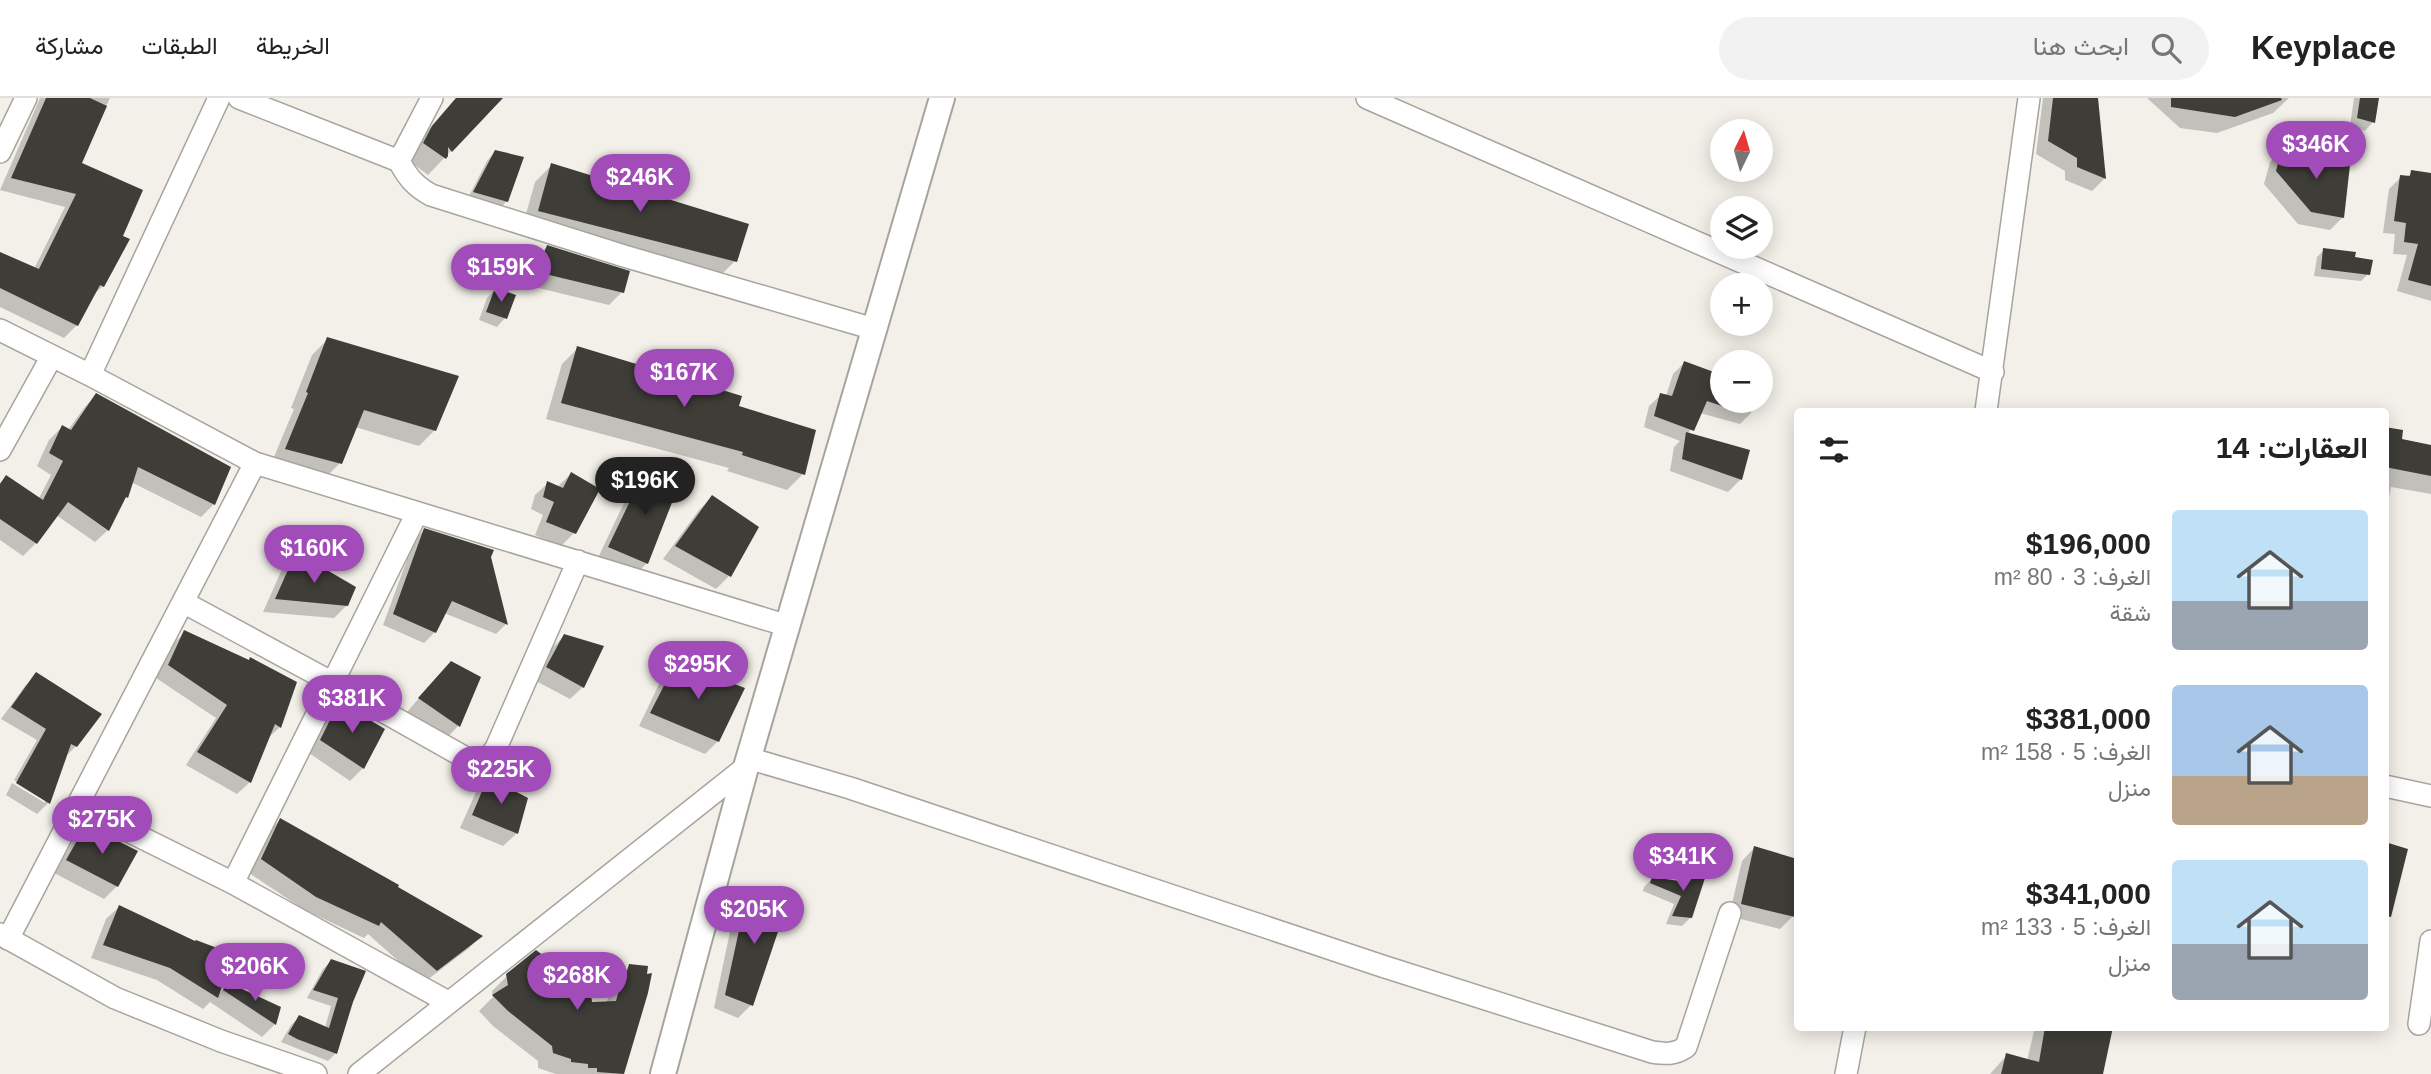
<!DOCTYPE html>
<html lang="ar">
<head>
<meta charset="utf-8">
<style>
  :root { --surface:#fff; --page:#f2f2f2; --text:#222; --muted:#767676; --line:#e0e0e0; --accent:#a24cb9 }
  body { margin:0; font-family:Arial,Vazirmatn,sans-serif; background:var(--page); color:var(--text); direction:rtl; height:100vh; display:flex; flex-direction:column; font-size:26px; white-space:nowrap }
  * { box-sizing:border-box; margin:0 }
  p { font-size:23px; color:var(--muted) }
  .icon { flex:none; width:38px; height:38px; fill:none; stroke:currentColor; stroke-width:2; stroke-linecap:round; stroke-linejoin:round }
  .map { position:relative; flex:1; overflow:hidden; direction:ltr }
  .drawer { position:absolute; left:1794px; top:310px; width:595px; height:623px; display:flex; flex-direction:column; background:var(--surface); border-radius:7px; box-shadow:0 4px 18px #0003; direction:rtl }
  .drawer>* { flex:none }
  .needle { width:46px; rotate:5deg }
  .fabs { position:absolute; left:1710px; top:21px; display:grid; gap:14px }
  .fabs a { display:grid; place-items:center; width:63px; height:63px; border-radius:50%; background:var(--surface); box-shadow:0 4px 18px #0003; font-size:35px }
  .price { position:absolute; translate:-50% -60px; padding:0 16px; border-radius:24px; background:var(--accent); color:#fff; font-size:23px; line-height:46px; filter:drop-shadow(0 2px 4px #0008) }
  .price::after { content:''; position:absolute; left:50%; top:42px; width:21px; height:16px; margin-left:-10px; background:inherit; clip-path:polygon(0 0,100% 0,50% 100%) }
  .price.active { background:#222; color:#fff }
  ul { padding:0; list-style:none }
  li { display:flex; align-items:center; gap:21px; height:175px; padding:0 21px }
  li span { display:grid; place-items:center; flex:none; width:196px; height:140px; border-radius:7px; color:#555 }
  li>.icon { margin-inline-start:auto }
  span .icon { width:84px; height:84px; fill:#fffc; stroke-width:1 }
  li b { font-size:30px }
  h2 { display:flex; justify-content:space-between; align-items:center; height:84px; padding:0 21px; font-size:30px }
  header { display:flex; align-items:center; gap:42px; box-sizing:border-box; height:98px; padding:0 35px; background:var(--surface); border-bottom:2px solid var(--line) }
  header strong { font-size:33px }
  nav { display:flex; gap:38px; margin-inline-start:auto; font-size:24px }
  .search { width:490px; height:63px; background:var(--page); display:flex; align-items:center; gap:18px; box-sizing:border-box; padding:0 24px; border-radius:38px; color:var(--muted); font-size:26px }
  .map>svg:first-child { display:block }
</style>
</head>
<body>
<header>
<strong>Keyplace</strong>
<div class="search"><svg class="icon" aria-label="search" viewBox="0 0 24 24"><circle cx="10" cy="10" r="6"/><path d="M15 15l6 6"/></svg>ابحث هنا</div>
<nav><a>الخريطة</a><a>الطبقات</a><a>مشاركة</a></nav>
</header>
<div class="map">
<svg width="2431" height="976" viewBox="0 0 2431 976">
  <rect width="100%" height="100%" fill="#f3f0e9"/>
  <path fill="#0003" d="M 40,0 L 110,0 L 80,65 L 103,188 L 91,199 L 77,227 L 64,240 L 0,209 L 0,155 L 34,171 L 65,109 L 0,92 Z
    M 456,0 L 501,0 L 428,77 L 408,62 L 415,47 Z
    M 2043,0 L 2096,0 L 2104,81 L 2092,93 L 2065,82 L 2065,73 L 2036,56 Z
    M 2147,0 L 2289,0 L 2273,15 L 2217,35 L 2180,30 Z
    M 2354,0 L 2378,0 L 2373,24 L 2365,33 L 2350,28 Z
    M 2283,52 L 2343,119 L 2330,132 L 2298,126 L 2264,86 L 2270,64 Z
    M 495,54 L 507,103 L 499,111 L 467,102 L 487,63 Z
    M 552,67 L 735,163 L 718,180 L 522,130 L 535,84 Z
    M 2412,74 L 2431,76 L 2431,203 L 2397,193 L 2407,157 L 2393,156 L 2395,136 L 2383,135 L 2389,91 L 2401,79 L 2406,80 Z
    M 547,149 L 622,194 L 609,207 L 526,187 L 534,162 Z
    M 2324,152 L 2353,160 L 2368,176 L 2361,183 L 2314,178 L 2317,159 Z
    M 495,192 L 505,220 L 497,229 L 479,222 L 487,200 Z
    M 328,241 L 435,332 L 419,348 L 355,329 L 340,365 L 324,381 L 271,366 L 294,311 L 291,310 L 312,257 Z
    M 578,250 L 737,309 L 803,376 L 787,392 L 727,373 L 729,370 L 546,321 L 562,266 Z
    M 1684,265 L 1722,279 L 1722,303 L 1753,303 L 1751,315 L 1740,326 L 1700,315 L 1688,336 L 1741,381 L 1728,394 L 1670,373 L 1674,349 L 1680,343 L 1644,329 L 1649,308 L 1661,297 L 1666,298 L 1673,276 Z
    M 96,297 L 214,406 L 201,419 L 131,384 L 126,399 L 121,404 L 108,432 L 95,444 L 56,417 L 36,445 L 23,458 L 0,442 L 0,385 L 6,379 L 38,402 L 51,377 L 37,368 L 49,342 L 62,329 L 68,332 L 84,310 Z
    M 2385,331 L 2400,343 L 2431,349 L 2431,396 L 2391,389 L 2385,419 Z
    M 571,376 L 574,435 L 561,448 L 535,437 L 543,417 L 531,411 L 535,397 L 548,385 L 557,389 Z
    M 645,376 L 647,465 L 634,478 L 597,462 L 632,388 Z
    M 712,399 L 729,478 L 716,491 L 663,461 L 699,412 Z
    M 424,432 L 489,459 L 506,526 L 496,536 L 444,515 L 435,534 L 424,545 L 383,527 L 414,443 Z
    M 296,456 L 347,507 L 334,520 L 263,514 L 283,469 Z
    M 185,534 L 280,629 L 266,642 L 250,684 L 237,696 L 186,667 L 216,620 L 156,580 L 172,547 Z
    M 564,538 L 583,589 L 570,601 L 534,582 L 551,551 Z
    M 676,566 L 718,643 L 705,656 L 639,628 L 663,578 Z
    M 36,577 L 76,648 L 65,659 L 48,705 L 37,716 L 6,697 L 12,685 L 45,705 L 45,701 L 14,682 L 37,642 L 1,621 L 25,588 Z
    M 438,578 L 478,580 L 458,628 L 446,641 L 407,614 Z
    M 339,606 L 383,632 L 363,670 L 350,683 L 309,655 L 326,619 Z
    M 489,681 L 526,701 L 516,736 L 503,748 L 460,730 L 476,694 Z
    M 280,722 L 395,790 L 480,839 L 468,851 L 423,885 L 368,836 L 364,840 L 303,811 L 249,775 L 268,734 Z
    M 86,729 L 117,788 L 104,801 L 54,775 L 74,742 Z
    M 1754,750 L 1797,762 L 1797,801 L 1793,818 L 1780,831 L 1729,818 L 1742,763 Z
    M 1691,777 L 1691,819 L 1682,828 L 1666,826 L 1674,806 L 1643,793 L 1644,789 L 1652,781 L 1683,786 Z
    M 748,793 L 751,907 L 738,920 L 714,910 L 736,805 Z
    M 119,809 L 213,880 L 216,898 L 228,887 L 279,910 L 275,926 L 262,939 L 210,904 L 203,911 L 157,882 L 91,860 L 106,821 Z
    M 332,863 L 351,904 L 336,955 L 328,963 L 281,944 L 291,927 L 300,919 L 325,930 L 331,908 L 307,900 L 323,871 Z
    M 630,868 L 646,895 L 622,976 L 556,976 L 538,970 L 538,963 L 493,928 L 479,913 L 493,899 L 492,893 L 507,878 L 591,906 L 606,905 L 615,883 Z
    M 2035,929 L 2111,929 L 2102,976 L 1990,976 L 2007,957 L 2027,963 Z"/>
  <path fill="#3f3d38" d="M 46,0 L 90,0 L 107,8 L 82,65 L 143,92 L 123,138 L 130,141 L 104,189 L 100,187 L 78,228 L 0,190 L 0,154 L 39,171 L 76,96 L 11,80 Z
    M 456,0 L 503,0 L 452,54 L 448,49 L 448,58 L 446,61 L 423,45 L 432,28 Z
    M 2053,0 L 2098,0 L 2106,81 L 2077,69 L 2077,60 L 2048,43 Z
    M 2171,0 L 2281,0 L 2282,2 L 2235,19 L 2171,9 Z
    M 2360,0 L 2379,0 L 2375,25 L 2357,20 Z
    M 2282,50 L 2324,58 L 2350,67 L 2344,120 L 2311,114 L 2276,73 Z
    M 495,52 L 524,59 L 508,104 L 473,94 Z
    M 551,65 L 749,126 L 737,164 L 538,113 Z
    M 2411,72 L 2431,75 L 2431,188 L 2408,182 L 2418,146 L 2404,144 L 2406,125 L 2394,123 L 2400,77 L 2410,78 Z
    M 547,147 L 630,173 L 624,195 L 537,174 Z
    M 2323,150 L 2356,154 L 2355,159 L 2373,162 L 2370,177 L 2321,171 Z
    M 495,190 L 516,197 L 507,221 L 486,214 Z
    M 327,239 L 459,278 L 436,333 L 364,312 L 342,366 L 285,351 L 308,295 L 306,294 Z
    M 577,248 L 742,298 L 739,308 L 816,332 L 805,377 L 742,357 L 743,354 L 561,305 Z
    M 1684,263 L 1722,277 L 1722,308 L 1707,303 L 1694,333 L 1654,318 L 1660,295 L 1672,298 Z
    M 96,295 L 231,369 L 215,407 L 138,369 L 128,400 L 126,399 L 109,433 L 68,404 L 37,446 L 0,421 L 0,386 L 6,377 L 43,402 L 63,363 L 49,355 L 62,327 L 71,332 Z
    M 2385,329 L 2403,332 L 2402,341 L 2431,347 L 2431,378 L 2385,369 Z
    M 1686,334 L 1750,352 L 1742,382 L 1682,361 Z
    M 571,374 L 600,391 L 576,436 L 546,424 L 554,404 L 543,399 L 547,383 L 563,390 Z
    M 644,374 L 680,384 L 648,466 L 608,449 Z
    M 712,397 L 759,429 L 731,479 L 675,448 Z
    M 424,430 L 494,452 L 491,459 L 508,527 L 452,503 L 436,535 L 393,516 Z
    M 296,454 L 356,489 L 348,508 L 275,501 Z
    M 184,532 L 249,562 L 250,559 L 297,584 L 281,630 L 275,626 L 251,685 L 197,654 L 227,607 L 168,567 Z
    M 564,536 L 604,548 L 584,590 L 546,569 Z
    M 451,563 L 481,579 L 460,629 L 418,600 Z
    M 676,564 L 745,590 L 719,644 L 650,615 Z
    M 36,574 L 102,616 L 77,649 L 71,646 L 50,706 L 16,685 L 46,631 L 11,609 Z
    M 339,604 L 385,631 L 364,671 L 320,642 Z
    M 488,679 L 528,700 L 518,736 L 472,717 Z
    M 280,720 L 399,787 L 398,789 L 483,838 L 437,873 L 381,824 L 379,828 L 316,799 L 261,761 Z
    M 86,727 L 138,753 L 118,789 L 66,762 Z
    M 2385,744 L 2408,751 L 2391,819 L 2385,818 Z
    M 1754,748 L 1797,761 L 1797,808 L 1795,819 L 1741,806 Z
    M 1690,776 L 1705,780 L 1692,820 L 1672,818 L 1681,798 L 1650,785 L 1652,779 L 1686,784 Z
    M 748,791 L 787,807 L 753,908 L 725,897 Z
    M 119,807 L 195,843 L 196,842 L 225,853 L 215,879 L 224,883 L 218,900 L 170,870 L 103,847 Z
    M 536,852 L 577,883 L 591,896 L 592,904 L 616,903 L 622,881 L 625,881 L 629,866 L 648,868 L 647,876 L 652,875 L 648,895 L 624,976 L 597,974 L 597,970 L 588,970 L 588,966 L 571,964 L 571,961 L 553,955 L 552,948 L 508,913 L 492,897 L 508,887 L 506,876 Z
    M 331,861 L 366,873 L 353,904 L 337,956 L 297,941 L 288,936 L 299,917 L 329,930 L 338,900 L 313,892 Z
    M 227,884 L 281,909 L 276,927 L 223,892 Z
    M 2045,929 L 2113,929 L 2103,976 L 2001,976 L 2006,955 L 2039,964 Z"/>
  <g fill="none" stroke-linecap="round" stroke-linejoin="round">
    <defs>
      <path id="minor" d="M 239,0 L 399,63 C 408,80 415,88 431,97 L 624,158 L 874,231
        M 1367,0 L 1993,274
        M 0,54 L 26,0
        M 399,63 L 432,0
        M 0,232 L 90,277 L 255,365 L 788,528
        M 90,277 L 219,0
        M 1986,313 L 2029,0
        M 0,352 L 52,258
        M 183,504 L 331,584 L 464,659 C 480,667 486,665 496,650 L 578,463
        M 748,660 L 850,690 L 1382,868 L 1652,954 C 1666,956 1674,957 1686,949 L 1730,815
        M 2385,688 L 2431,698
        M 78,708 L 233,785 L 417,415
        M 233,785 L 448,904
        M 0,836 L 115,900 L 221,943 L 316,976
        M 8,841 L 255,365
        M 2419,926 L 2431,843
        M 359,976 L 746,669
        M 1846,976 L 1855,929"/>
      <path id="tertiary" d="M 663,976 L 746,669 L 942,0"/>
    </defs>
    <use href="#minor" stroke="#a7a49e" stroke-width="24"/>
    <use href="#tertiary" stroke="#a7a49e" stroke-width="28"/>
    <use href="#minor" stroke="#fff" stroke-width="21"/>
    <use href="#tertiary" stroke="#fff" stroke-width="24"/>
  </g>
</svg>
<div class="fabs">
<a><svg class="needle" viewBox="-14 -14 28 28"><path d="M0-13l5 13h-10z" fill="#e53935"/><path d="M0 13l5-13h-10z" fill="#767676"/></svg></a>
<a><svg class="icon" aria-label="layers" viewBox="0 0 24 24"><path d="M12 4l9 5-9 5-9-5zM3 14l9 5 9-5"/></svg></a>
<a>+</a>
<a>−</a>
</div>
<b class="price" style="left:2316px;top:83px">$346K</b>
<b class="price" style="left:640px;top:116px">$246K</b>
<b class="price" style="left:501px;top:206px">$159K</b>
<b class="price" style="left:684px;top:311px">$167K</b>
<b class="price active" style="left:645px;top:419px">$196K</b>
<b class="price" style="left:314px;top:487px">$160K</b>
<b class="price" style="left:698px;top:603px">$295K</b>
<b class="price" style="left:352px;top:637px">$381K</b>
<b class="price" style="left:501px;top:708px">$225K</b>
<b class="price" style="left:102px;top:758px">$275K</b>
<b class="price" style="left:1683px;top:795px">$341K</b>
<b class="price" style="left:754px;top:848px">$205K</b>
<b class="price" style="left:255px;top:905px">$206K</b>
<b class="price" style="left:577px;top:914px">$268K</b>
<section class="drawer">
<h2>العقارات: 14<svg class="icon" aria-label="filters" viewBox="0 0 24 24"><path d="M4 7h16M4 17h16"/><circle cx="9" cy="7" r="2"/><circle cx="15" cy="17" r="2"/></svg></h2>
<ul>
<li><span style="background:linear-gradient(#bfe0f5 65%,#9aa5b1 0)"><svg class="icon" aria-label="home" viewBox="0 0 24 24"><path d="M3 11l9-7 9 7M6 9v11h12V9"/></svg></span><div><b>$196,000</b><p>الغرف: 3 · 80 m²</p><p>شقة</p></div></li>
<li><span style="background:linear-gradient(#a9c7e8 65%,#b9a48a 0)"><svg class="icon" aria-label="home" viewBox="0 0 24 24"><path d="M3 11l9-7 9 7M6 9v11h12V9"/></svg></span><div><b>$381,000</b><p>الغرف: 5 · 158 m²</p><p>منزل</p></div></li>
<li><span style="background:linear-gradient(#bfe0f5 60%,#9aa5b1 0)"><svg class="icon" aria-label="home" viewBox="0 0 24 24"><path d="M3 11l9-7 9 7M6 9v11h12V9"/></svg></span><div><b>$341,000</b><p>الغرف: 5 · 133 m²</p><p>منزل</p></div></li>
</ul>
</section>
</div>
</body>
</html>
